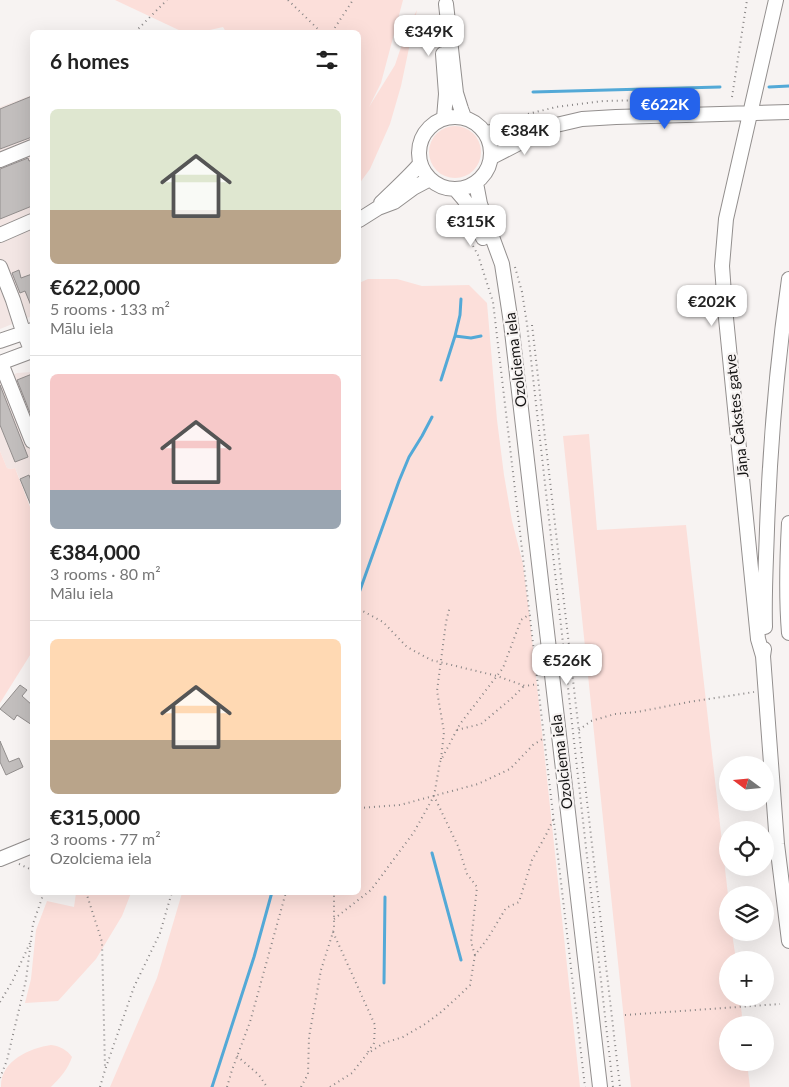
<!DOCTYPE html>
<html lang="en">
<head>
<meta charset="utf-8">
<style>
  :root { --surface:#fff; --page:#f6f6f6; --text:#222; --muted:#767676; --line:#e0e0e0; --accent:#2563eb }
  body { margin:0; font-family:Lato,sans-serif; background:var(--page); color:var(--text); height:100vh; display:flex; flex-direction:column; font-size:19px; white-space:nowrap }
  * { box-sizing:border-box; margin:0 }
  p { font-size:16px; color:var(--muted) }
  .icon { flex:none; width:28px; height:28px; fill:none; stroke:currentColor; stroke-width:2; stroke-linecap:round; stroke-linejoin:round }
  .map { position:relative; flex:1; overflow:hidden }
  .sheet { position:absolute; left:30px; top:30px; width:331px; height:865px; display:flex; flex-direction:column; background:var(--surface); border-radius:8px; box-shadow:0 5px 20px #0002 }
  .sheet>* { flex:none }
  .needle { width:32px; rotate:286deg }
  .buttons { position:absolute; left:719px; top:756px; display:grid; gap:10px }
  .buttons a { display:grid; place-items:center; width:55px; height:55px; border-radius:50%; background:var(--surface); box-shadow:0 5px 20px #0002; font-size:25px }
  .price { position:absolute; translate:-50% -42px; padding:0 11px; border-radius:10px; background:#fff; color:#222; font-size:16px; line-height:32px; filter:drop-shadow(0 1px 2px #0008) }
  .price::after { content:''; position:absolute; left:50%; top:30px; width:15px; height:11px; margin-left:-8px; background:inherit; clip-path:polygon(0 0,100% 0,50% 100%) }
  .price.selected { background:var(--accent); color:#fff }
  ul { padding:0; list-style:none }
  li { display:grid; align-content:center; gap:10px; height:265px; padding:0 20px }
  li+li { border-top:1px solid var(--line) }
  li span { display:grid; place-items:center; height:155px; border-radius:8px; color:#555 }
  li>.icon { margin-inline-start:auto }
  span .icon { width:90px; height:90px; fill:#fffc; stroke-width:1 }
  li b { font-size:21px }
  h2 { display:flex; justify-content:space-between; align-items:center; height:60px; padding:0 20px; font-size:21px }
  .map>svg:first-child { display:block }
</style>
</head>
<body>
<div class="map">
<svg width="789" height="1087" viewBox="0 0 789 1087">
  <rect width="100%" height="100%" fill="#f7f3f2"/>
  <path fill="#f3e6e4" d="M 32,95 L 32,316 L 0,329 L 0,107 Z
    M 32,372 L 32,508 L 15,468 L 11,469 L 7,468 L 0,451 L 0,380 L 17,373 Z"/>
  <path fill="#fcdfda" d="M 115,0 L 403,0 L 381,83 L 369,107 L 395,65 L 407,29 L 417,10 L 401,86 L 390,124 L 370,169 L 359,184 L 359,32 L 226,32 L 223,27 L 201,32 L 183,32 Z
    M429 152a26 26 0 1 1 52 0a26 26 0 1 1-52 0Z
    M 368,279 L 397,279 L 422,286 L 469,285 L 487,303 L 497,420 L 504,475 L 512,521 L 523,564 L 530,620 L 580,1087 L 110,1087 L 157,978 L 182,893 L 359,892 L 359,283 Z
    M 589,434 L 597,530 L 686,525 L 728,895 L 728,932 L 732,933 L 736,960 L 728,960 L 728,998 L 740,998 L 743,1025 L 728,1025 L 728,1062 L 747,1063 L 750,1087 L 631,1087 L 563,436 Z
    M 0,451 L 7,468 L 11,469 L 15,468 L 32,512 L 32,652 L 0,703 Z
    M 76,893 L 131,893 L 122,916 L 96,959 L 58,1001 L 25,1003 L 31,979 L 36,930 L 47,901 L 74,907 Z
    M 51,1045 C 60,1046 67,1050 72,1057 C 68,1069 60,1078 51,1087 L 1,1087 C 0,1061 30,1048 51,1045 Z"/>
  <g fill="none" stroke-linecap="round" stroke-linejoin="round">
    <path stroke="#53a9d7" stroke-width="3" d="M 769,87 L 789,86
      M 533,92 L 720,87
      M 455,336 L 460,315 L 461,299
      M 441,380 L 455,336 L 471,338 L 481,336
      M 359,593 L 399,481 L 409,457 L 422,436 L 432,417
      M 432,853 L 461,960
      M 384,983 L 385,897
      M 212,1087 L 254,957 L 272,892"/>
  </g>
  <path fill="#c2bebd" stroke="#928e8d" d="M 32,96 L 32,137 L 0,149 L 0,109 Z
    M 28,158 L 29,161 L 32,160 L 32,206 L 0,219 L 0,169 Z
    M 19,270 L 21,278 L 32,274 L 32,308 L 25,291 L 20,293 L 12,273 Z
    M 32,374 L 32,418 L 17,380 Z
    M 0,385 L 28,457 L 15,462 L 0,425 Z
    M 29,475 L 32,483 L 32,508 L 20,479 Z
    M 20,685 L 27,690 L 22,696 L 32,705 L 32,725 L 17,715 L 14,720 L 0,709 Z
    M 0,741 L 9,762 L 19,758 L 23,767 L 6,775 L 0,762 Z"/>
  <g fill="none" stroke-linecap="round" stroke-linejoin="round">
    <defs>
      <path id="minor" d="M 446,4 L 456,93 L 461,109 L 464,117
        M 443,54 L 446,94 L 444,118
        M419 153a36 36 0 1 1 72 0a36 36 0 1 1-72 0Z
        M 486,133 L 526,126 L 539,129 L 582,119 L 616,117 L 789,112
        M 492,157 L 527,139 L 539,129
        M 0,160 L 32,147
        M 476,183 L 480,204 L 502,264 L 511,323 L 600,1087
        M 456,190 C 470,204 475,219 483,238
        M 381,203 C 394,190 408,178 420,164
        M 359,220 L 378,208 L 394,202 L 413,188 L 430,179
        M 0,235 L 32,221
        M 0,267 L 13,300 L 21,325 L 32,352
        M 0,341 L 32,330
        M 0,363 L 32,351
        M 1,363 L 32,441
        M 789,523 C 787,560 786,597 789,633
        M 765,627 C 764,594 766,562 767,529 C 770,445 777,362 789,279
        M 764,649 L 763,656 L 777,844 L 789,941
        M 763,656 L 758,639 L 725,308 L 722,266 L 726,219 L 776,0
        M 0,859 L 32,846"/>
    </defs>
    <use href="#minor" stroke="#938f8e" stroke-width="16"/>
    <path stroke="#888585" stroke-width="2" stroke-dasharray="1 4" stroke-linecap="butt" d="M 288,0 L 321,32
      M 135,32 L 167,0
      M 332,32 L 353,0
      M 732,97 L 747,0
      M 528,114 L 556,107 L 603,101 L 686,99
      M 473,246 L 478,255 L 493,302 L 585,1087
      M 515,267 L 522,292 L 527,324 L 613,1087
      M 532,325 L 620,1087
      M 359,609 L 383,622 L 407,647 L 431,660 L 497,676 L 525,686 L 538,684
      M 457,730 L 481,724 L 512,698 L 524,686
      M 579,730 L 591,721 L 615,714 L 637,712 L 689,702 L 754,692
      M 441,759 L 444,732 L 437,691 L 446,622 L 450,606
      M 359,808 L 400,805 L 478,784 L 510,769 L 533,745 L 544,738
      M 19,864 L 32,870
      M 86,892 L 102,942 L 105,1068
      M 334,919 L 371,890 L 414,832 L 434,796
      M 333,932 L 375,1025 L 374,1043 L 368,1052
      M 475,955 L 471,942 L 477,887 L 467,874 L 458,846 L 434,796 L 440,762 L 460,724 L 503,668 L 521,620 L 530,614
      M 0,1002 L 12,982 L 30,943
      M 625,1015 L 780,1004
      M 237,1056 L 259,1075 L 267,1087
      M 0,1078 L 7,1060 L 26,980 L 33,924 L 44,892
      M 100,1087 L 105,1070 L 134,987 L 160,933 L 172,892
      M 227,1087 L 232,1070 L 250,1022 L 286,892
      M 301,1087 L 308,1074 L 309,1037 L 321,970 L 334,929 L 334,892
      M 330,1087 L 352,1073 L 367,1054 L 384,1043 L 403,1037 L 425,1024 L 440,1013 L 461,994 L 470,985 L 475,955 L 488,938 L 506,908 L 519,902 L 532,860 L 547,833 L 554,818"/>
    <use href="#minor" stroke="#fff" stroke-width="14"/>
  </g>
  <g text-anchor="middle" dominant-baseline="central" stroke-width="4.5" stroke-linejoin="round" paint-order="stroke">
    <g font-size="15" fill="#161515" stroke="#f7f3f2">
      <text transform="translate(515 360) rotate(-97)">Ozolciema iela</text>
      <text transform="translate(736 416) rotate(-96)">Jāņa Čakstes gatve</text>
      <text transform="translate(561 762) rotate(-97)">Ozolciema iela</text>
    </g>
  </g>
</svg>
<div class="buttons">
<a><svg class="needle" viewBox="-14 -14 28 28"><path d="M0-13l5 13h-10z" fill="#e53935"/><path d="M0 13l5-13h-10z" fill="#767676"/></svg></a>
<a><svg class="icon" aria-label="locate" viewBox="0 0 24 24"><circle cx="12" cy="12" r="6"/><path d="M12 2v4M12 18v4M2 12h4M18 12h4"/></svg></a>
<a><svg class="icon" aria-label="layers" viewBox="0 0 24 24"><path d="M12 4l9 5-9 5-9-5zM3 14l9 5 9-5"/></svg></a>
<a>+</a>
<a>−</a>
</div>
<b class="price" style="left:429px;top:57px">€349K</b>
<b class="price selected" style="left:665px;top:130px">€622K</b>
<b class="price" style="left:525px;top:156px">€384K</b>
<b class="price" style="left:471px;top:247px">€315K</b>
<b class="price" style="left:712px;top:327px">€202K</b>
<b class="price" style="left:567px;top:686px">€526K</b>
<section class="sheet">
<h2>6 homes<svg class="icon" aria-label="filters" viewBox="0 0 24 24"><path d="M4 7h16M4 17h16"/><circle cx="9" cy="7" r="2"/><circle cx="15" cy="17" r="2"/></svg></h2>
<ul>
<li><span style="background:linear-gradient(#dfe7d0 65%,#b9a48a 0)"><svg class="icon" aria-label="home" viewBox="0 0 24 24"><path d="M3 11l9-7 9 7M6 9v11h12V9"/></svg></span><div><b>€622,000</b><p>5 rooms · 133 m²</p><p>Mālu iela</p></div></li>
<li><span style="background:linear-gradient(#f6c9c9 75%,#9aa5b1 0)"><svg class="icon" aria-label="home" viewBox="0 0 24 24"><path d="M3 11l9-7 9 7M6 9v11h12V9"/></svg></span><div><b>€384,000</b><p>3 rooms · 80 m²</p><p>Mālu iela</p></div></li>
<li><span style="background:linear-gradient(#ffd9b3 65%,#b9a48a 0)"><svg class="icon" aria-label="home" viewBox="0 0 24 24"><path d="M3 11l9-7 9 7M6 9v11h12V9"/></svg></span><div><b>€315,000</b><p>3 rooms · 77 m²</p><p>Ozolciema iela</p></div></li>
</ul>
</section>
</div>
</body>
</html>
